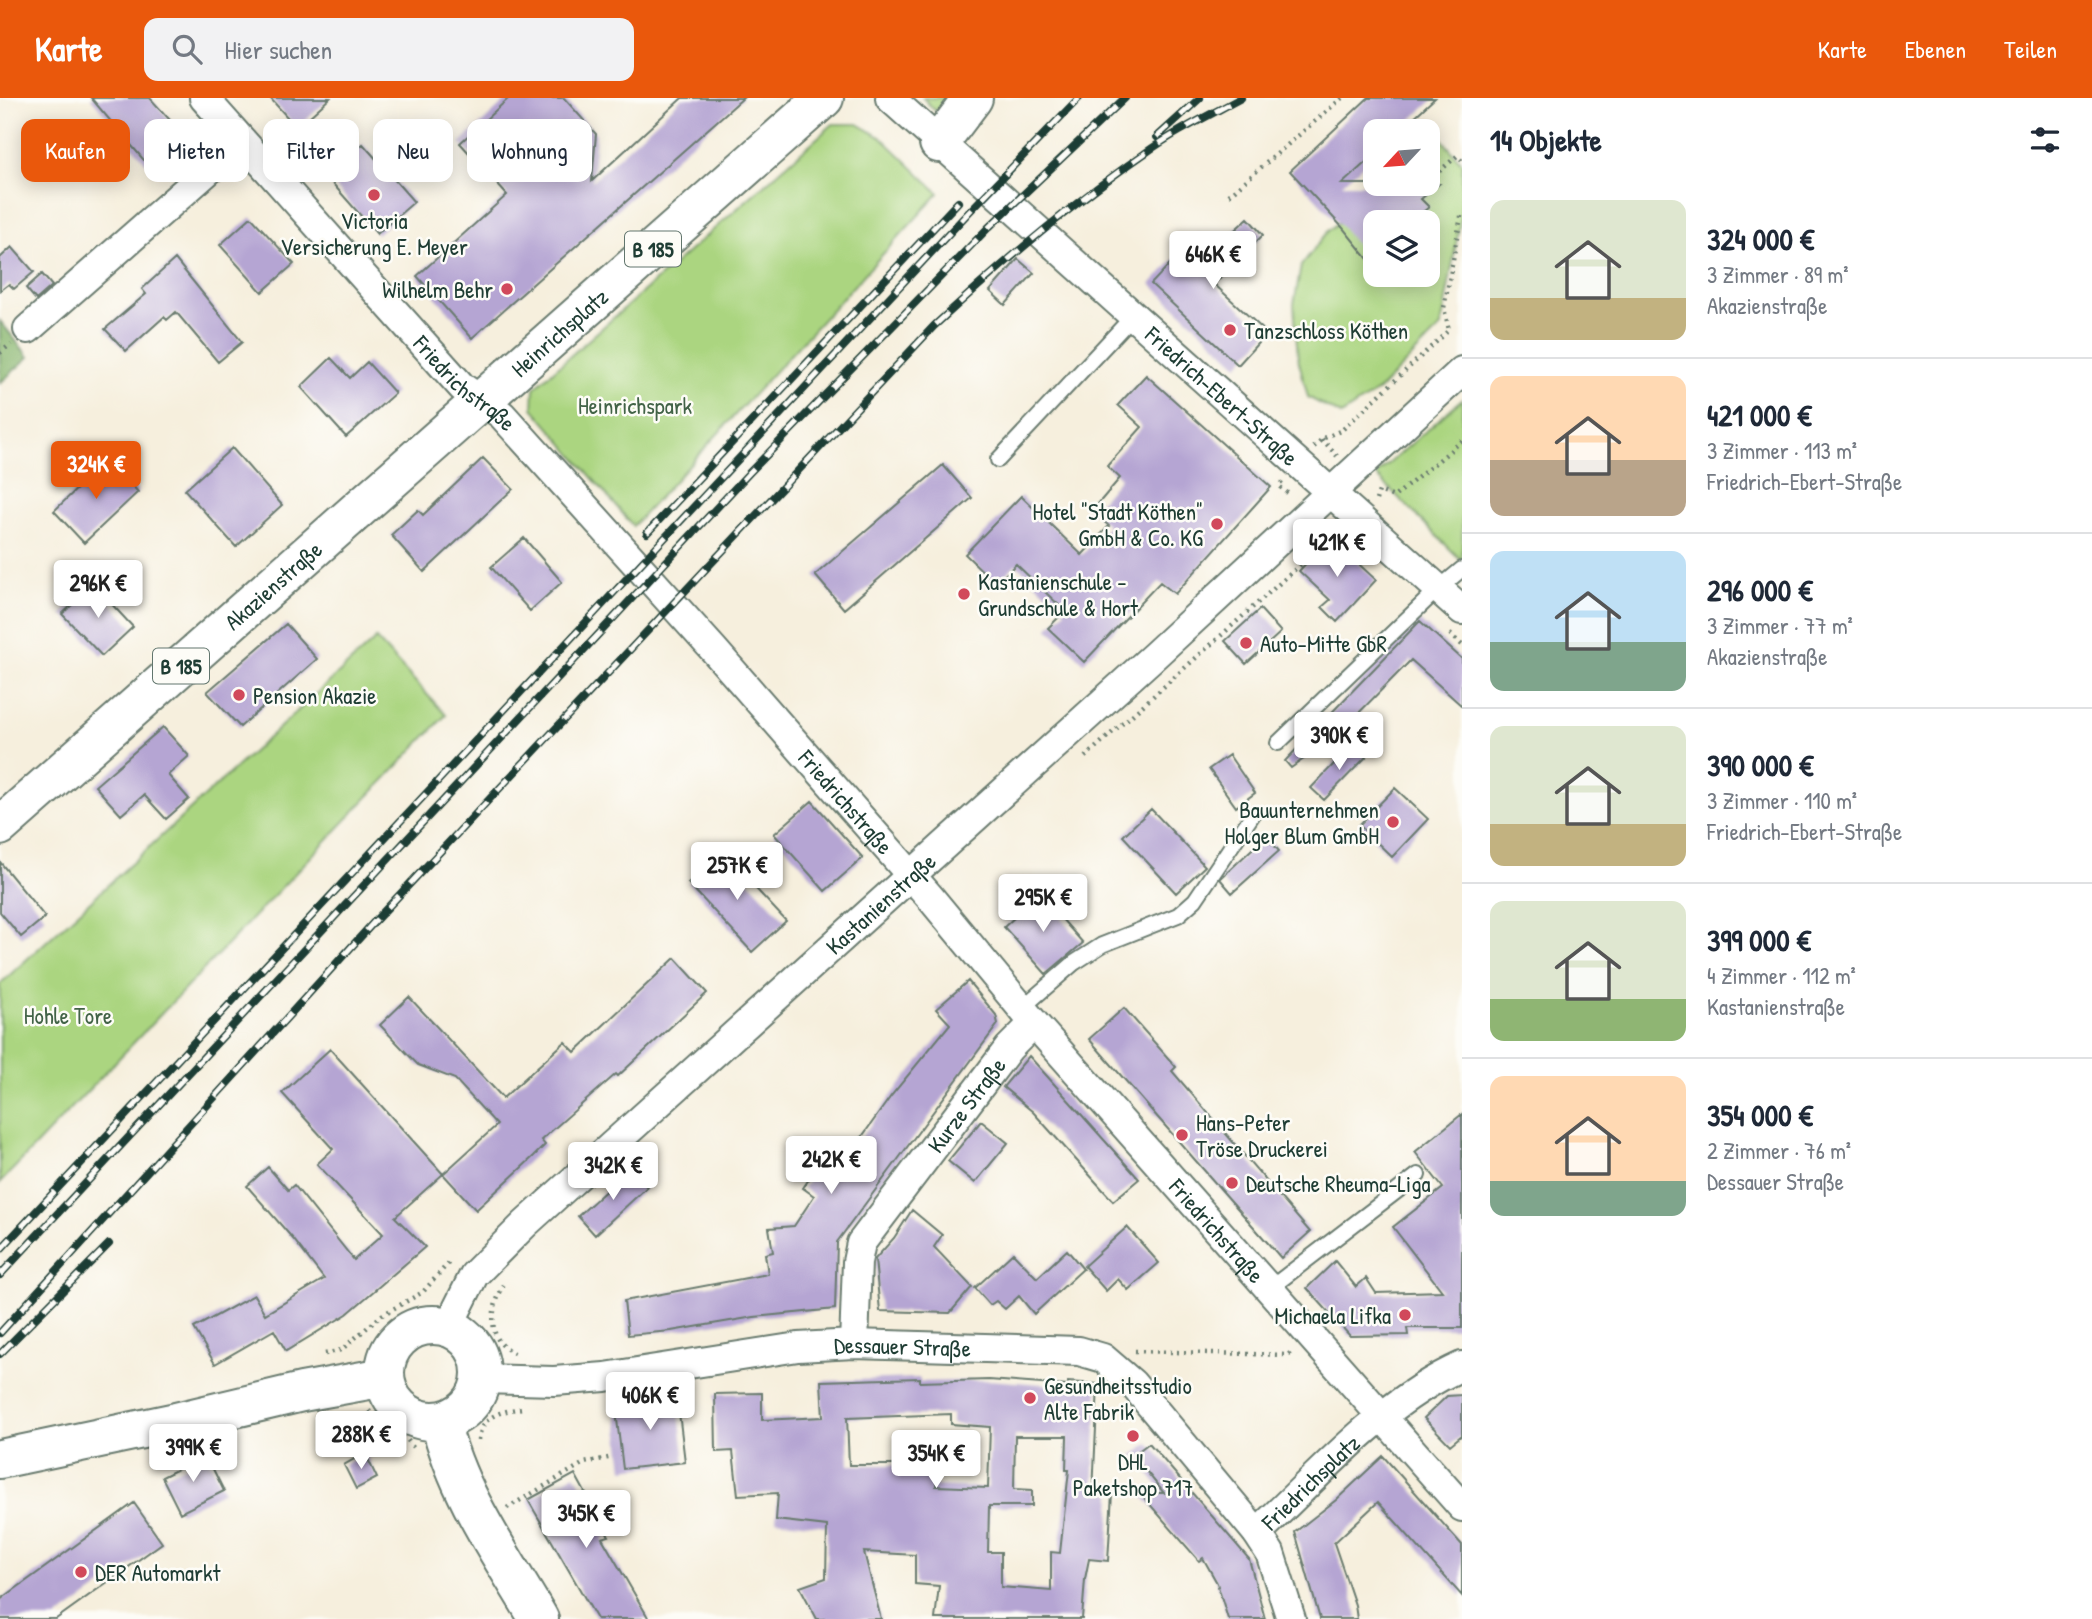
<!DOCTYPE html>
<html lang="de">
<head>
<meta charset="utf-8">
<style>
  :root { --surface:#fff; --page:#f2f2f3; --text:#1f2937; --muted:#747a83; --line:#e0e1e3; --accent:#ea580c }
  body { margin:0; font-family:"Patrick Hand",sans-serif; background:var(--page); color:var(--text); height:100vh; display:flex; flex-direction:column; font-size:26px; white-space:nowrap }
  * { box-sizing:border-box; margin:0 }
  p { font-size:23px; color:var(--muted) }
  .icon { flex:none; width:38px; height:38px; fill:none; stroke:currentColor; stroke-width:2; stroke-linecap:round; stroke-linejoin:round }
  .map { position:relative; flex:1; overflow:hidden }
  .drawer { display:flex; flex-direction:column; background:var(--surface); width:630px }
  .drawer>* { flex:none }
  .top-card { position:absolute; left:21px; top:21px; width:665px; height:63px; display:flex; gap:14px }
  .needle { width:46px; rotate:244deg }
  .controls { position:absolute; left:1363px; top:21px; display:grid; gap:14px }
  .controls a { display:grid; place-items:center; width:77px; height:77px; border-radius:14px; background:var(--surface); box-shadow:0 4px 18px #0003; font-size:35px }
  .price { position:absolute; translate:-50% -60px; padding:0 16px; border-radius:7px; background:#fff; color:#222; font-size:23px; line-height:46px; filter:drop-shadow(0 2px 4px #0008) }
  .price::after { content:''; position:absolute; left:50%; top:42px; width:21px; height:16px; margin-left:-10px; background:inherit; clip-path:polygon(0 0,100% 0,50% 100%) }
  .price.current { background:var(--accent); color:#fff }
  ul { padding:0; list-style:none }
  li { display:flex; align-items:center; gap:21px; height:175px; padding:0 28px }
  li+li { border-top:2px solid var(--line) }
  li span { display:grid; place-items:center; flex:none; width:196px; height:140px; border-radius:14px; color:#555 }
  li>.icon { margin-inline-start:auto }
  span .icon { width:84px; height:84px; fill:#fffc; stroke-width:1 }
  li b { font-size:30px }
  h2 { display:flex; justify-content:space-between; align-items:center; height:84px; padding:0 28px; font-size:30px }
  .tag { padding:0 24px; border-radius:14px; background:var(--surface); box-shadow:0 4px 18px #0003; font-size:24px; line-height:63px }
  .tag.current { background:var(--accent); color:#fff }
  header { display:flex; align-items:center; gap:42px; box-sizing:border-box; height:98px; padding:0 35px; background:var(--accent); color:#fff }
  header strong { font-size:33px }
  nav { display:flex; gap:38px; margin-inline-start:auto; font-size:24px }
  .search { width:490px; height:63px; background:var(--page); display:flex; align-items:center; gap:18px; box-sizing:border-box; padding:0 24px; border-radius:14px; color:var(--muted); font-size:26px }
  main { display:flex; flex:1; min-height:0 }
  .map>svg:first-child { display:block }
</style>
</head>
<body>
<header>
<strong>Karte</strong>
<div class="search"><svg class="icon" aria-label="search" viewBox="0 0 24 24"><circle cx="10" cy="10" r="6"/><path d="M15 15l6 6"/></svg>Hier suchen</div>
<nav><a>Karte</a><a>Ebenen</a><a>Teilen</a></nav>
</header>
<main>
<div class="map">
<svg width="1462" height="1521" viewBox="0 0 1462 1521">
  <rect width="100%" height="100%" fill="#fdfcf7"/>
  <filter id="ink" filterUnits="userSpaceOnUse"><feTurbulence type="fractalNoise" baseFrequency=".0143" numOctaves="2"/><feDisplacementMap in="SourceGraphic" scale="14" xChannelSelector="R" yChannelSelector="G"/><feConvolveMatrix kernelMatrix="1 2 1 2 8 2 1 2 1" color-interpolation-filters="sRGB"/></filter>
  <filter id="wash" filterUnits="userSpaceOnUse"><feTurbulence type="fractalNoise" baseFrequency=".00686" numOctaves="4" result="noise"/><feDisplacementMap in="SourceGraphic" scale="28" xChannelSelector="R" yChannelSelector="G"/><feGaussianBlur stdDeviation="1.57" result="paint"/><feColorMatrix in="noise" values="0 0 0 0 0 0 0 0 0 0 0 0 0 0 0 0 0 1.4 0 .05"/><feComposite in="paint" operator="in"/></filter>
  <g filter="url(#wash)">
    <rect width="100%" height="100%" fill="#f6efdd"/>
    <path fill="#abd580" stroke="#65895a" stroke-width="2" fill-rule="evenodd" d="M 923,0 L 958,0 L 942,12 L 934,12 Z
      M 833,26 L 858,26 L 882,40 L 939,95 L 633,428 L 533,310 L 534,290 Z
      M 1440,39 L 1462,65 L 1462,113 L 1441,229 L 1379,292 L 1341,317 L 1308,299 L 1298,260 L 1294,206 L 1301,168 L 1328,133 L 1384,86 L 1428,86 L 1428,49 ZM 1376,124 L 1428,124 L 1428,177 L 1376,177 Z
      M 1462,301 L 1462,463 L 1376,377 Z
      M 376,541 L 446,617 L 0,1085 L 0,886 Z"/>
    <path fill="#88b66e" stroke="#547a51" stroke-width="2" d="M 0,223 L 29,259 L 0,285 Z"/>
    <g id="blocks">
      <path fill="#b5a5d3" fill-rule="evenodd" d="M 91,0 L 150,0 L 189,43 L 154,74 Z
        M 270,0 L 330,0 L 297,30 Z
        M 509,0 L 564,0 L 596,36 L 592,83 L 682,0 L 743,0 L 472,240 L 417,178 L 507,97 L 460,45 Z
        M 1368,0 L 1435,0 L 1399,33 L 1376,33 L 1376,55 L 1342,86 L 1439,86 L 1421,101 L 1429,109 L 1411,124 L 1376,124 L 1376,171 L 1343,130 L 1290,73 Z
        M 363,46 L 414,104 L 377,136 L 326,78 Z
        M 251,119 L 294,166 L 262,194 L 220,147 Z
        M 1248,120 L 1263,137 L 1214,186 L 1267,235 L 1238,267 L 1151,186 L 1199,135 L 1215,150 Z
        M 12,149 L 34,174 L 14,191 L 9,186 L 0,193 L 0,160 Z
        M 175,161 L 242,244 L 218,264 L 176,214 L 167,222 L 164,219 L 126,253 L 105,231 L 146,196 L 142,191 Z
        M 1018,161 L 1034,175 L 1005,207 L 990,193 Z
        M 42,176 L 52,188 L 36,202 L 26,190 Z
        M 331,260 L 350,280 L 367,264 L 395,295 L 346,339 L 301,289 Z
        M 1146,277 L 1271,389 L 1175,496 L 1160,484 L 1084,564 L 1048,530 L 1065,513 L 1016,466 L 996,486 L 965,456 L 1021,398 L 1082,457 L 1109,428 L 1092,413 L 1120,380 L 1107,368 L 1142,329 L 1118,307 Z
        M 232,350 L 282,407 L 236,449 L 185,392 Z
        M 483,360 L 513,391 L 424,474 L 391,437 L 418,412 L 423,417 Z
        M 108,361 L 138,394 L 84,445 L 54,413 Z
        M 943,367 L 972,400 L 844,511 L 815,477 Z
        M 524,440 L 562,484 L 530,513 L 491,469 Z
        M 1325,445 L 1336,445 L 1376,482 L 1337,524 L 1322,509 L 1330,502 L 1299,473 Z
        M 94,487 L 133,529 L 102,558 L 62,516 Z
        M 1260,511 L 1281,534 L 1246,566 L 1225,543 Z
        M 1420,523 L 1462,561 L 1462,608 L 1411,562 L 1336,638 L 1291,670 L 1285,663 Z
        M 286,526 L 317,561 L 240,629 L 207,594 Z
        M 163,629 L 189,658 L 168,677 L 189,701 L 166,721 L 144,697 L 121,717 L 95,688 Z
        M 1353,646 L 1366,659 L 1324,702 L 1311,690 Z
        M 1229,657 L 1255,695 L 1236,709 L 1209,671 Z
        M 1395,690 L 1428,721 L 1392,759 L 1359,727 Z
        M 812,703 L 863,760 L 825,793 L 774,736 Z
        M 1151,711 L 1205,768 L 1176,795 L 1123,738 Z
        M 1266,738 L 1279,753 L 1232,795 L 1220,781 Z
        M 722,754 L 786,823 L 752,854 L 688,785 Z
        M 0,764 L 45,819 L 21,839 L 0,814 Z
        M 1040,796 L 1083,845 L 1046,876 L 1004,829 Z
        M 675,860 L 707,895 L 618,978 L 616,976 L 541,1042 L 545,1047 L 534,1058 L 476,1112 L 443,1076 L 497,1027 L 455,981 L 418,967 L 380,927 L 409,899 L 503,1000 L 565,944 L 575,954 Z
        M 968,883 L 996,917 L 998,926 L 837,1144 L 835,1211 L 754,1219 L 671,1233 L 628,1237 L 624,1203 L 768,1176 L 765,1156 L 773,1154 L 769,1130 L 794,1128 L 814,1098 L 803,1090 L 816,1071 L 831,1082 L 891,998 L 950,926 L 936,911 Z
        M 1124,910 L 1176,969 L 1172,973 L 1310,1134 L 1281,1160 L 1089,941 Z
        M 330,951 L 443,1076 L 395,1119 L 425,1149 L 347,1216 L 286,1253 L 274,1232 L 215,1266 L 194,1230 L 254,1197 L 265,1216 L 324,1181 L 294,1142 L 247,1088 L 268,1069 L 288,1092 L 294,1087 L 354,1162 L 383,1136 L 317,1066 L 333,1051 L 282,995 Z
        M 1029,958 L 1139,1081 L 1113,1103 L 1033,1014 L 1003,989 Z
        M 1462,1016 L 1462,1230 L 1407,1230 L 1408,1237 L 1350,1238 L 1307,1190 L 1335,1163 L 1356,1189 L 1366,1180 L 1376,1195 L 1442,1193 L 1393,1129 L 1443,1090 L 1415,1054 Z
        M 981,1023 L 1008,1045 L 975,1085 L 948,1063 Z
        M 631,1070 L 647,1089 L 595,1137 L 578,1118 Z
        M 912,1112 L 942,1137 L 934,1149 L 972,1189 L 950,1215 L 880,1213 L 875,1161 L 894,1140 Z
        M 1127,1129 L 1159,1165 L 1128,1192 L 1118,1181 L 1106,1193 L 1084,1168 Z
        M 1067,1152 L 1083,1171 L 1034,1216 L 1019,1198 L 1005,1211 L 996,1203 L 990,1207 L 975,1190 L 1013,1155 L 1037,1180 Z
        M 920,1280 L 920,1284 L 989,1282 L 1068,1288 L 1068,1284 L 1098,1286 L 1093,1395 L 1112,1395 L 1108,1463 L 1089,1461 L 1085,1481 L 1082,1521 L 935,1521 L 939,1488 L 915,1486 L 915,1457 L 864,1454 L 881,1521 L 817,1521 L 800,1489 L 826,1480 L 827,1428 L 776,1422 L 778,1395 L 738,1397 L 733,1353 L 716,1354 L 715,1296 L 762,1295 L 762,1322 L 823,1319 L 821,1283 ZM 951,1316 L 951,1326 L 990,1329 L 988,1390 L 936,1388 L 937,1367 L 849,1367 L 847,1320 ZM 1015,1338 L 1067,1338 L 1066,1372 L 1069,1372 L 1060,1455 L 1051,1454 L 1051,1493 L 1001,1489 L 1001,1454 L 988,1454 L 989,1408 L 1032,1408 L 1032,1392 L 1014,1391 Z
        M 1462,1297 L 1462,1337 L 1450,1347 L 1424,1320 L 1447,1298 Z
        M 677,1298 L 685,1364 L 623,1371 L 615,1305 Z
        M 1149,1345 L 1249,1461 L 1265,1521 L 1228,1521 L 1217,1485 L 1203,1460 L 1199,1463 L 1140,1395 L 1164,1395 L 1133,1357 Z
        M 365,1355 L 377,1380 L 356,1391 L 344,1367 Z
        M 206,1357 L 224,1393 L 180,1415 L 162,1379 Z
        M 1383,1358 L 1462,1447 L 1462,1498 L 1378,1404 L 1334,1445 L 1355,1507 L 1357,1521 L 1320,1521 L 1295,1434 L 1336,1402 Z
        M 575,1376 L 609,1438 L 602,1440 L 649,1521 L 597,1521 L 528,1402 Z
        M 134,1405 L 162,1445 L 56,1521 L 0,1521 L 0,1502 Z"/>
    </g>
  </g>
  <g filter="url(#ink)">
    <use href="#blocks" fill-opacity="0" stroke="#6a7b6f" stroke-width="2"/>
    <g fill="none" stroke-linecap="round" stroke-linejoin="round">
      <defs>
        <path id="lane" d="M 998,362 L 1133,218
          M 1278,645 L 1438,491 L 1462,471
          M 1022,910 L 1074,865 L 1102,847 L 1178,817 L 1195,802 L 1253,716
          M 1269,1191 L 1418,1077"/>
        <g id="street">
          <path id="s1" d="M 204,0 L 462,289 L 502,317 L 714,552 L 929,798 L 1034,925 L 1462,1409"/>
          <path id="s2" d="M 890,0 L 1462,512"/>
          <path d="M 28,231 L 242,43"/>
          <path id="s3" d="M 448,1229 L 474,1177 L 525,1126 L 1155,557 L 1462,273"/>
          <path id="s4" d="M 854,1246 L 857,1164 L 861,1145 L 1009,950 L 1034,925"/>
          <path id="s5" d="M 481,1281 L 554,1283 L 605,1279 L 798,1249 L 854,1246 L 1079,1253 L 1103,1260 L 1132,1285 L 1257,1435 C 1320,1376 1383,1303 1462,1268"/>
          <path d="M 1257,1435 L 1270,1455 L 1291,1521"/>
        </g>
        <path id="secondary" d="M385 1275a48 48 0 1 1 96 0a48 48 0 1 1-96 0Z
          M 440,1323 C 457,1395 502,1458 539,1521
          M 0,1361 L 176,1324 L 302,1294 L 385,1279"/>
        <g id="primary">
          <path d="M 939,45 L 973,0"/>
          <path id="s6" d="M 0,728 L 824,0"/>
        </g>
      </defs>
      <use href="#lane" stroke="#6a7b6f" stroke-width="18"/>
      <use href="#street" stroke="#6a7b6f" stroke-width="32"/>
      <use href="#secondary" stroke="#6a7b6f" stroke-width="42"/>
      <use href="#primary" stroke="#6a7b6f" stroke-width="42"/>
      <path stroke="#6a7b6f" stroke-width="4.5" stroke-dasharray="2 5" stroke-linecap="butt" d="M 1434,78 L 1457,58 L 1462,63
        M 1229,97 L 1342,0
        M 0,255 L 11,246
        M 1322,341 L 1337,358
        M 1314,349 L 1322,341 L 1342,332 L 1449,232 L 1444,210 L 1462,113
        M 1282,384 L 1279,388 L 1290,397
        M 1376,402 L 1379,393 L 1394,399 L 1462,343
        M 1450,536 L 1462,547
        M 1085,659 L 1337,434
        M 504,1187 C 491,1209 485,1242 514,1255
        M 1135,1253 L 1288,1257 L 1292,1253
        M 325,1256 L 341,1252 L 382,1217 L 423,1194 L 451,1162
        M 369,1313 L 403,1336 L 415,1352
        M 479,1342 C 481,1317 502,1313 523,1310
        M 507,1410 L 584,1365 L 613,1359"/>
      <use href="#lane" stroke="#fff" stroke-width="14"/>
      <use href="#street" stroke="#fff" stroke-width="28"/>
      <use href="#secondary" stroke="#fff" stroke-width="38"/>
      <use href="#primary" stroke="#fff" stroke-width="38"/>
      <defs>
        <path id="rail" d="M 1157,39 L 1200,0
          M 647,435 L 958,104
          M 0,1152 L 969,114 L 1079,0
          M 0,1177 L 750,374 L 988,130 L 1125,0
          M 0,1235 L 374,824 L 934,228 C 1000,167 1070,107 1144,56 C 1174,34 1208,18 1241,0
          M 0,1256 L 109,1146"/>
      </defs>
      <use href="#rail" stroke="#1f3d34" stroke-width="8"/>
      <use href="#rail" stroke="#fdfcf7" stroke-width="5" stroke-dasharray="16" stroke-linecap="butt"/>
    </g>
  </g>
  <g fill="#d1495b" stroke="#fdfcf7" stroke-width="2.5">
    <circle cx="374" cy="97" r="7"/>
    <circle cx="507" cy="191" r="7"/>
    <circle cx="1230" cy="232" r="7"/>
    <circle cx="1217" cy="426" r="7"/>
    <circle cx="964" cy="496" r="7"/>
    <circle cx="1246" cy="545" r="7"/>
    <circle cx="239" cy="597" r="7"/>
    <circle cx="1393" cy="724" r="7"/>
    <circle cx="1182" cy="1037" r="7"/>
    <circle cx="1232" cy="1085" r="7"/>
    <circle cx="1405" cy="1217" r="7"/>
    <circle cx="1030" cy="1300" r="7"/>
    <circle cx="1133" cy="1338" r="7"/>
    <circle cx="81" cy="1474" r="7"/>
  </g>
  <g text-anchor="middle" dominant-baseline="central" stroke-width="5" stroke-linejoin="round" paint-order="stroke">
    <g fill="#fdfcf7" stroke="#62766e" stroke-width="2">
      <rect x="625" y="133.5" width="56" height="35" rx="5"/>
      <rect x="153" y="550.5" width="56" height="35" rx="5"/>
    </g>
    <g font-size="21" font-weight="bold" fill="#1f3d34">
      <text x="653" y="151">B 185</text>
      <text x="181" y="568">B 185</text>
    </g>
    <g font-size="23" fill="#1f3d34" stroke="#fdfcf7" text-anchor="start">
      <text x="374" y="122" text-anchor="middle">Victoria<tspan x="374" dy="26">Versicherung E. Meyer</tspan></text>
      <text x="493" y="191" text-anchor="end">Wilhelm Behr</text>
      <text x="1244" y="232">Tanzschloss Köthen</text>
      <text x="1203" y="413" text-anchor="end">Hotel "Stadt Köthen"<tspan x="1203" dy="26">GmbH &amp; Co. KG</tspan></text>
      <text x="978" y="483">Kastanienschule -<tspan x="978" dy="26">Grundschule &amp; Hort</tspan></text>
      <text x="1260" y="545">Auto-Mitte GbR</text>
      <text x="253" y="597">Pension Akazie</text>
      <text x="1379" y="711" text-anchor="end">Bauunternehmen<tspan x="1379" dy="26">Holger Blum GmbH</tspan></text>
      <text x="1196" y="1024">Hans-Peter<tspan x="1196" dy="26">Tröse Druckerei</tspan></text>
      <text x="1246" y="1085">Deutsche Rheuma-Liga</text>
      <text x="1391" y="1217" text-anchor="end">Michaela Lifka</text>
      <text x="1044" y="1287">Gesundheitsstudio<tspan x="1044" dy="26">Alte Fabrik</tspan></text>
      <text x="1133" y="1363" text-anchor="middle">DHL<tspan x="1133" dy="26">Paketshop 717</tspan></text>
      <text x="95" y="1474">DER Automarkt</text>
    </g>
    <g font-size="23" fill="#1f3d34" stroke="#fdfcf7">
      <text stroke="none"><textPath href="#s6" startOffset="746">Heinrichsplatz</textPath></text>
      <text stroke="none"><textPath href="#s1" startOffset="387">Friedrichstraße</textPath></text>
      <text stroke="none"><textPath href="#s2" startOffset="446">Friedrich-Ebert-Straße</textPath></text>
      <text stroke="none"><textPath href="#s6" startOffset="364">Akazienstraße</textPath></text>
      <text stroke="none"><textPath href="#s1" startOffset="954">Friedrichstraße</textPath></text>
      <text stroke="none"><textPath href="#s3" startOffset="609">Kastanienstraße</textPath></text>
      <text stroke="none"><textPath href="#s4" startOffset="275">Kurze Straße</textPath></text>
      <text stroke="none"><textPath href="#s1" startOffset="1521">Friedrichstraße</textPath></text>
      <text stroke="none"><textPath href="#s5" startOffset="424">Dessauer Straße</textPath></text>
      <text stroke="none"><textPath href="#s5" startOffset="933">Friedrichsplatz</textPath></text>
    </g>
    <g font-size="23" fill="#426347" stroke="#fdfcf7">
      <text x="635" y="307">Heinrichspark</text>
      <text x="68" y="917">Hohle Tore</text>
    </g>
  </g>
</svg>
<div class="controls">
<a><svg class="needle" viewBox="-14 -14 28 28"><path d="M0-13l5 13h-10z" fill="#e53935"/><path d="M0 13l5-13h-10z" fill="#747a83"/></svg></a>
<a><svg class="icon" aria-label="layers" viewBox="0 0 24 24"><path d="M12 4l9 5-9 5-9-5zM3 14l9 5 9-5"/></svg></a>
</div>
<b class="price" style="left:1213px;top:193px">646K €</b>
<b class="price current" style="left:96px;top:403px">324K €</b>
<b class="price" style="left:1337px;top:481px">421K €</b>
<b class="price" style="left:98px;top:522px">296K €</b>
<b class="price" style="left:1339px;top:674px">390K €</b>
<b class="price" style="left:737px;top:804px">257K €</b>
<b class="price" style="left:1043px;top:836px">295K €</b>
<b class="price" style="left:831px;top:1098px">242K €</b>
<b class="price" style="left:613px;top:1104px">342K €</b>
<b class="price" style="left:650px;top:1334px">406K €</b>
<b class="price" style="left:361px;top:1373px">288K €</b>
<b class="price" style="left:193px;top:1386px">399K €</b>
<b class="price" style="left:936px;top:1392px">354K €</b>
<b class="price" style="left:586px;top:1452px">345K €</b>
<div class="top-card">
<a class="tag current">Kaufen</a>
<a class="tag">Mieten</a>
<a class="tag">Filter</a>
<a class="tag">Neu</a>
<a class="tag">Wohnung</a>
</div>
</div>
<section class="drawer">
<h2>14 Objekte<svg class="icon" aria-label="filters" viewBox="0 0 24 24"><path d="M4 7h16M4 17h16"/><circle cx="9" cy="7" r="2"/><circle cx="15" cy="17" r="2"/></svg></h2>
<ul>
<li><span style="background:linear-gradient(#dfe7d0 70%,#c2b280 0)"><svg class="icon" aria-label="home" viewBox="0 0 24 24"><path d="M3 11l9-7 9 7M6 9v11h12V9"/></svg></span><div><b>324 000 €</b><p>3 Zimmer · 89 m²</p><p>Akazienstraße</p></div></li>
<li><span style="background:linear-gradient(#ffd9b3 60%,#b9a48a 0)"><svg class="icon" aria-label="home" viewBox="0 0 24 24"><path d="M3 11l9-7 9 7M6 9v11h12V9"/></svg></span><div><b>421 000 €</b><p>3 Zimmer · 113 m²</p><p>Friedrich-Ebert-Straße</p></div></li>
<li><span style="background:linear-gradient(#bfe0f5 65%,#7fa58c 0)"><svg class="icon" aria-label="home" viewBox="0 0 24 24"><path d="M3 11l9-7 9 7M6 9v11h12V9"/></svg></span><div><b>296 000 €</b><p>3 Zimmer · 77 m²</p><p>Akazienstraße</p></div></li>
<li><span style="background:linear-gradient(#dfe7d0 70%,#c2b280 0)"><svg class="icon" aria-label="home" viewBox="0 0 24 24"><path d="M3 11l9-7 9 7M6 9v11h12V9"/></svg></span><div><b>390 000 €</b><p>3 Zimmer · 110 m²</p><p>Friedrich-Ebert-Straße</p></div></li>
<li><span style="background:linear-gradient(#dfe7d0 70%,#8fb573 0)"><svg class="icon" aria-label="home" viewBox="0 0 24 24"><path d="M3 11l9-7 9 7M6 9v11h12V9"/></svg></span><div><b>399 000 €</b><p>4 Zimmer · 112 m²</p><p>Kastanienstraße</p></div></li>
<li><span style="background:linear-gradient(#ffd9b3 75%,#7fa58c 0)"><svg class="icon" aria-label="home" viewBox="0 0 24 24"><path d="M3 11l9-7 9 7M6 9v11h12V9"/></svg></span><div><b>354 000 €</b><p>2 Zimmer · 76 m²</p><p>Dessauer Straße</p></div></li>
</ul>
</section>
</main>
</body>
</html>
